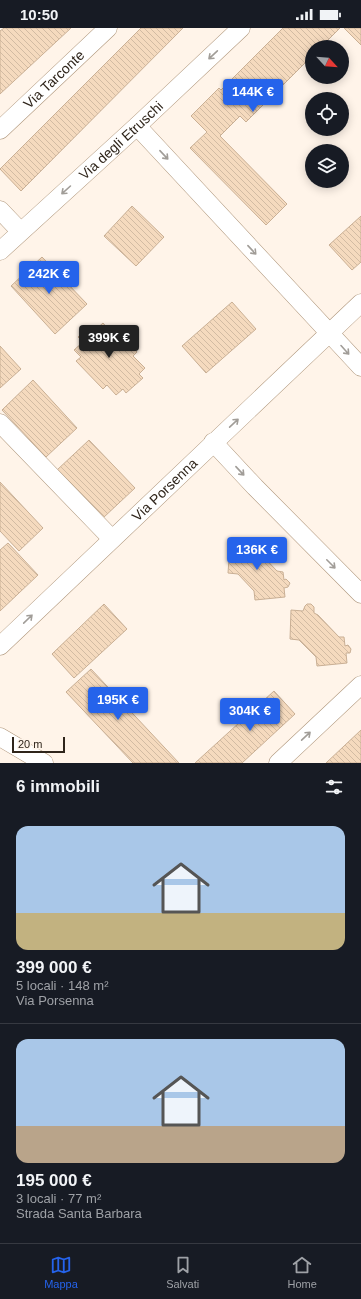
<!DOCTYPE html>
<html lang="it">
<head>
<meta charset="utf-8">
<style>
  :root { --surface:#171b24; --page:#242831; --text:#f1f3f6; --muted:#9ea1a6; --line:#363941; --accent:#2563eb }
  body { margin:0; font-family:Helvetica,sans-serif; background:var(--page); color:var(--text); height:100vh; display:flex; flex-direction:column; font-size:15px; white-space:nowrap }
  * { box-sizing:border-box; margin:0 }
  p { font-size:13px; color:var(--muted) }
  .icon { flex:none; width:22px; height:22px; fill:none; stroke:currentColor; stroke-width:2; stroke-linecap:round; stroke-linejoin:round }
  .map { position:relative; height:735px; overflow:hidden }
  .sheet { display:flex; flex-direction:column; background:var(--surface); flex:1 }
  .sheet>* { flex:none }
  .needle { width:26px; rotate:116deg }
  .buttons { position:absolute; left:305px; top:12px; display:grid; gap:8px }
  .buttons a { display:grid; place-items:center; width:44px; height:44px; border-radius:50%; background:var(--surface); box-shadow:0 2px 10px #0003; font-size:20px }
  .scale { position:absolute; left:12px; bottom:10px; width:53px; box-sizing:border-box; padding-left:4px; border:2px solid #2f251b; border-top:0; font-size:11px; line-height:14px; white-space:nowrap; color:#2f251b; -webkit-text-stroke:3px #fff4e9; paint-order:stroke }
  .price { position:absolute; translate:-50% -34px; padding:0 9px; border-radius:4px; background:var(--accent); color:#fff; font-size:13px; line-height:26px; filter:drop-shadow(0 1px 2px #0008) }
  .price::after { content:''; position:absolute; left:50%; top:24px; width:12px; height:9px; margin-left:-6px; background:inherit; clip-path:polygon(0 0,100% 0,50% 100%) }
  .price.on { background:#222; color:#fff }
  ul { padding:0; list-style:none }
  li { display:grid; align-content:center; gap:8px; height:212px; padding:0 16px }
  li+li { border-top:1px solid var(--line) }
  li span { display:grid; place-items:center; height:124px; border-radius:12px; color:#555 }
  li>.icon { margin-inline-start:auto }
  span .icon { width:72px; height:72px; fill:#fffc; stroke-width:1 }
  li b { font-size:17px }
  h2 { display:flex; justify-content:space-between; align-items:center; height:48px; padding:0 16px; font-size:17px }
  .status { display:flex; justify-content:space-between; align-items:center; height:28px; padding:0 20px; background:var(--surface); direction:ltr }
  .status svg { height:11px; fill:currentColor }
  .tabs { display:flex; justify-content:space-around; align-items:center; height:56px; border-top:1px solid var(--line); background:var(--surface); font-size:11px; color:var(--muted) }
  .tabs a { display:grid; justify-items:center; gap:2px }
  .tabs .on { color:var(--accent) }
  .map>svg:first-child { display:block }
</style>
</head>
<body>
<div class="status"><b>10:50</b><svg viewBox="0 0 49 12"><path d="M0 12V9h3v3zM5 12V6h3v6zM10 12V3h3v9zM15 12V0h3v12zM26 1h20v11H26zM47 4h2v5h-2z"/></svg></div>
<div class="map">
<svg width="361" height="735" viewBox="0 0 361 735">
  <defs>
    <pattern id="building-back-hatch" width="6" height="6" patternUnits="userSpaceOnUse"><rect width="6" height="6" fill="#f5dabe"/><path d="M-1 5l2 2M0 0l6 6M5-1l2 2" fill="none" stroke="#d2bba3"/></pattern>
  </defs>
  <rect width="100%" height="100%" fill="#fff4e9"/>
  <path fill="url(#building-back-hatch)" stroke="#c9af94" d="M 4,0 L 71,0 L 0,66 L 0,3 Z
    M 141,0 L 183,0 L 21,163 L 0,141 Z
    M 283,0 L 340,0 L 321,19 L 312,19 L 312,28 L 246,94 L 240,88 L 220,108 L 287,176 L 266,197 L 190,120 L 207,104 L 191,88 L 219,60 L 221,62 Z
    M 344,0 L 361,0 L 361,17 Z
    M 132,178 L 164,209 L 136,238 L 104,208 Z
    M 361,188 L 361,234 L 352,242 L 329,217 Z
    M 42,229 L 87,276 L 55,306 L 11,258 Z
    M 232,274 L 256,301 L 206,345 L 182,318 Z
    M 103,295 L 109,302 L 112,298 L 137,324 L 133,328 L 145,340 L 139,346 L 143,350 L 126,365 L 123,361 L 116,367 L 107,357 L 103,361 L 76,333 L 81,329 L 74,322 L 83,314 L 78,309 L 89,299 L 94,303 Z
    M 0,318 L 21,341 L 0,360 Z
    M 33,352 L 77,400 L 46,429 L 2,382 Z
    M 89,412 L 135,460 L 103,490 L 57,442 Z
    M 0,454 L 43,500 L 19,523 L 0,503 Z
    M 246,510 L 249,510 L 253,513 L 254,517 L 252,519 L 256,521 L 277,543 L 283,544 L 284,552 L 286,551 L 290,555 L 288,559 L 284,560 L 285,569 L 255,572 L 254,563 L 238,546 L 228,545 L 230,517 L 241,517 L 243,512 Z
    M 8,515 L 38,547 L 0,583 L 0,522 Z
    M 104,576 L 127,601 L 74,650 L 52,626 Z
    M 307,576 L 311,576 L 314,579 L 314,585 L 318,587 L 339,609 L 344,609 L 345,618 L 348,617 L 351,621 L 350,625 L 346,625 L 347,635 L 317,638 L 316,629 L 299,612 L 290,611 L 291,582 L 303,583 L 305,578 Z
    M 91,641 L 179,735 L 133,735 L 66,664 Z
    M 274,663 L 295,686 L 242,735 L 195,735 Z
    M 361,702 L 361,735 L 326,735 Z"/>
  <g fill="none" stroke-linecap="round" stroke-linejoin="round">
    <defs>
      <g id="street">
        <path d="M 137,98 L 361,339"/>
        <path id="s1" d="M 0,102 L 108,0"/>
        <path d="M 0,182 L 20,203"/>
        <path id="s2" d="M 0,223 L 137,98 L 241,0"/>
        <path d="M 0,395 L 112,511"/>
        <path d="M 213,414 L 255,459 L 361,566"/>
        <path id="s3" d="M 0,618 L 361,275"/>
        <path d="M 0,709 L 44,735"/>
        <path d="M 278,735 L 361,657"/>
      </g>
    </defs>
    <use href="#street" stroke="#ae957a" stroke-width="19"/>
    <use href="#street" stroke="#fff" stroke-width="18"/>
  </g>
  <defs><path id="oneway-shaft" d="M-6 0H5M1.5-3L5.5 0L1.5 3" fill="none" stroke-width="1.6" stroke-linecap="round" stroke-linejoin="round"/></defs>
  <g stroke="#a19d98">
    <use href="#oneway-shaft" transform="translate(213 27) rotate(137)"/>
    <use href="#oneway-shaft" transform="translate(164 127) rotate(47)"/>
    <use href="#oneway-shaft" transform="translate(66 162) rotate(138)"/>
    <use href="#oneway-shaft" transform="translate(252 222) rotate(47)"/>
    <use href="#oneway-shaft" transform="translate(345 322) rotate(48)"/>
    <use href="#oneway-shaft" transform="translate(234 395) rotate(-43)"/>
    <use href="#oneway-shaft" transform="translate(240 443) rotate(47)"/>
    <use href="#oneway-shaft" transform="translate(331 536) rotate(45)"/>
    <use href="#oneway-shaft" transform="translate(28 591) rotate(-44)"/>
    <use href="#oneway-shaft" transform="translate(306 708) rotate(-43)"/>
  </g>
  <g text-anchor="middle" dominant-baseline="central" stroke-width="3" stroke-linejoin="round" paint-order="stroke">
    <g font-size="14" fill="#2f251b" stroke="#fff4e9">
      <text stroke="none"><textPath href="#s1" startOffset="74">Via Tarconte</textPath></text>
      <text stroke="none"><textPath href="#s2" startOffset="164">Via degli Etruschi</textPath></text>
      <text stroke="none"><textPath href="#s3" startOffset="227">Via Porsenna</textPath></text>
    </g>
  </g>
</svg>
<div class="buttons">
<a><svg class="needle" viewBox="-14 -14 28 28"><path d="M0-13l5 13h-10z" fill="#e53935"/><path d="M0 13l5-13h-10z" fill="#9ea1a6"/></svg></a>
<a><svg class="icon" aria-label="locate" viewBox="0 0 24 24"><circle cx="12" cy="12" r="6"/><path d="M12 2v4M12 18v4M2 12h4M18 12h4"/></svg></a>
<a><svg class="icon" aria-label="layers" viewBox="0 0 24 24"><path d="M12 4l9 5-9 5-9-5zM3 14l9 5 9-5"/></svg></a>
</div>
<div class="scale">20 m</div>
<b class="price" style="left:253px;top:85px">144K €</b>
<b class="price" style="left:49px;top:267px">242K €</b>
<b class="price on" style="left:109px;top:331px">399K €</b>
<b class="price" style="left:257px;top:543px">136K €</b>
<b class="price" style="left:118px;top:693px">195K €</b>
<b class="price" style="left:250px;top:704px">304K €</b>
</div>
<section class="sheet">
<h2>6 immobili<svg class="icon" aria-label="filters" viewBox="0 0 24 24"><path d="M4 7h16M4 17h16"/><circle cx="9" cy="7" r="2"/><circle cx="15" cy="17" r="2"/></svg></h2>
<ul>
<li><span style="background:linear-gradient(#a9c7e8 70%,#c2b280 0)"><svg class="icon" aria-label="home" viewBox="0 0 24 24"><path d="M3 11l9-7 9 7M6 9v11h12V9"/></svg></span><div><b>399 000 €</b><p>5 locali · 148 m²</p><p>Via Porsenna</p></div></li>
<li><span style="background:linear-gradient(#a9c7e8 70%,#b9a48a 0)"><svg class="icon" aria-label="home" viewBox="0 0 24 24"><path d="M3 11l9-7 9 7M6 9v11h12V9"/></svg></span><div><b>195 000 €</b><p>3 locali · 77 m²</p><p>Strada Santa Barbara</p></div></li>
</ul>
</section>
<nav class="tabs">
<a class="on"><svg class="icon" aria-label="map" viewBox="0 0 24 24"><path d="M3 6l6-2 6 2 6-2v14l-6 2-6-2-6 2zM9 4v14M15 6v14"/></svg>Mappa</a>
<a><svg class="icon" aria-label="saved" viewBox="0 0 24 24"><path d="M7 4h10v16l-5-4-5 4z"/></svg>Salvati</a>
<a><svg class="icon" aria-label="home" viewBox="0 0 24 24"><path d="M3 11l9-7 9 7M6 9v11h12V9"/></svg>Home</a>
</nav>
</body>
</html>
